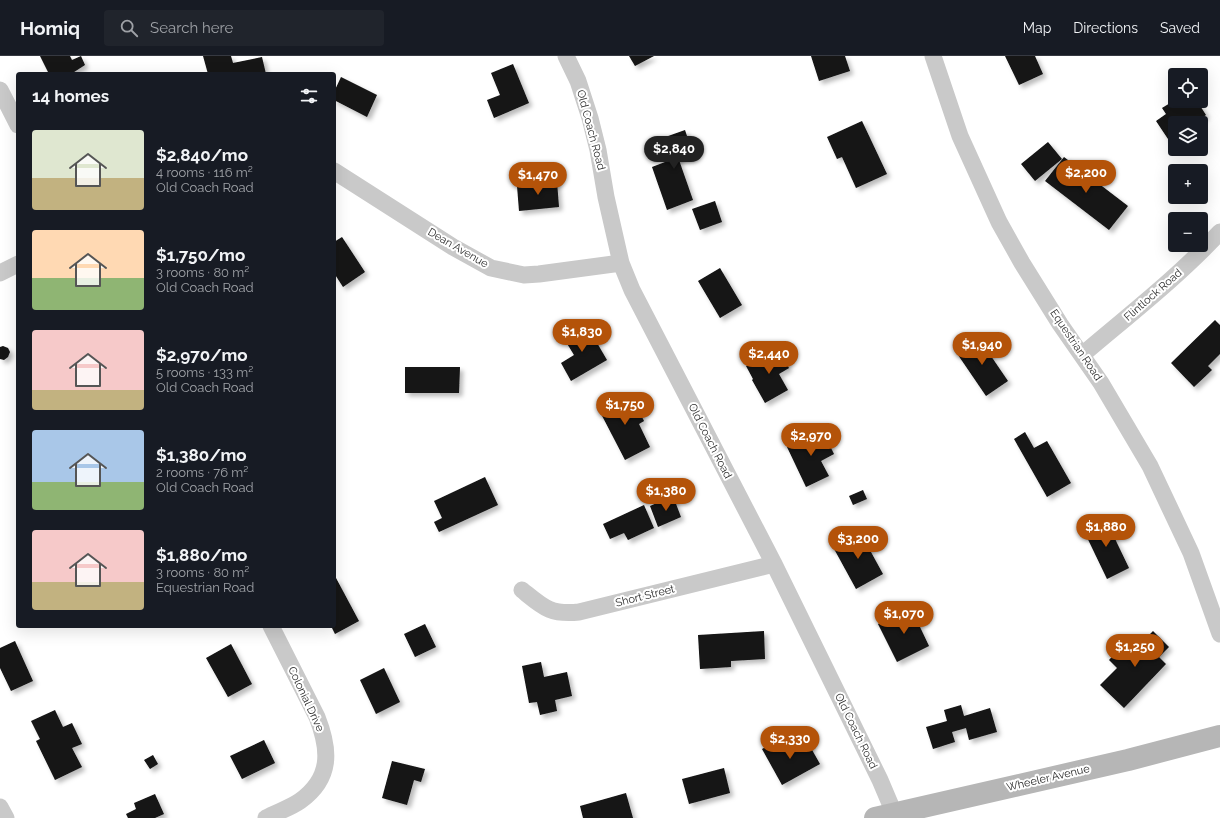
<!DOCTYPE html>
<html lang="en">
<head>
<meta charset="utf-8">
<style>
  :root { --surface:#171b24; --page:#20242c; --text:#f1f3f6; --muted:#9ea1a6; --line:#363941; --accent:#b45309 }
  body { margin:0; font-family:Raleway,sans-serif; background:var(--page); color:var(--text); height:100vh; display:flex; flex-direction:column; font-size:15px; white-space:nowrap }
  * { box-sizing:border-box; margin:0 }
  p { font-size:13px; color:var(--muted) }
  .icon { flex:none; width:22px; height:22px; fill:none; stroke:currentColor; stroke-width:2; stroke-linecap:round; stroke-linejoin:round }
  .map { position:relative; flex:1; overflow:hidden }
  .drawer { position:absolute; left:16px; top:16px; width:320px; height:556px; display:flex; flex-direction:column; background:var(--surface); border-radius:4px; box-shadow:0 4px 16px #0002 }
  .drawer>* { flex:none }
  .tools { position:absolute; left:1168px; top:12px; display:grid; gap:8px }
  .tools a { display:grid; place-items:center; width:40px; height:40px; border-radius:4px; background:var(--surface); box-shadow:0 4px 16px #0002; font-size:20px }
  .price { position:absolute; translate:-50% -34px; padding:0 9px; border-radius:14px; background:var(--accent); color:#fff; font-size:13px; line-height:26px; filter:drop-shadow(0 1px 2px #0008) }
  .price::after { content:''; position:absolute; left:50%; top:24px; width:12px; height:9px; margin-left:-6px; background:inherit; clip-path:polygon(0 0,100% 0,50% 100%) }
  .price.current { background:#222; color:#fff }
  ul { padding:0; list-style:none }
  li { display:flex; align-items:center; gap:12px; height:100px; padding:0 16px }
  li span { display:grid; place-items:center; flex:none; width:112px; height:80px; border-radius:4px; color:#555 }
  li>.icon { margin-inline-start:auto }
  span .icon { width:48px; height:48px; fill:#fffc; stroke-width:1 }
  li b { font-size:17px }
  h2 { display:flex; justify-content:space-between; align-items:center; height:48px; padding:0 16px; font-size:17px }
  header { display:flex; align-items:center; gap:24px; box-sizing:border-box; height:56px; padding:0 20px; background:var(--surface); border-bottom:1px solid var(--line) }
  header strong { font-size:19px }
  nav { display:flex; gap:22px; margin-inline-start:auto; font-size:14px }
  .search { width:280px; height:36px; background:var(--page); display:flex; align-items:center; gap:10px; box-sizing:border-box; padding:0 14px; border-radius:4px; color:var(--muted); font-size:15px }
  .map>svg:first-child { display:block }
</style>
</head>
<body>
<header>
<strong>Homiq</strong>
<div class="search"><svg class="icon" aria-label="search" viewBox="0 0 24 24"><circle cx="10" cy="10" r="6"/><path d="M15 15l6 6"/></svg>Search here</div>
<nav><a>Map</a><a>Directions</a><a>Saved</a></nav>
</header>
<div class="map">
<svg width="1220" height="762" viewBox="0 0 1220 762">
  <defs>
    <filter id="shadow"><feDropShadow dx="3.5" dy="3.5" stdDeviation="2" flood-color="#0004"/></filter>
  </defs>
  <rect width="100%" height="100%" fill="#fff"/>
  <path fill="#131313" filter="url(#shadow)" d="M 40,0 L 70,0 L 72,4 L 81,0 L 85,9 L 71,18 L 49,18 Z
    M 203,0 L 231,0 L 233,7 L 262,1 L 266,18 L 208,18 Z
    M 629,0 L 654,0 L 635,10 Z
    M 811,0 L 845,0 L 850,15 L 819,25 Z
    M 1005,0 L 1035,0 L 1043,18 L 1019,29 Z
    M 513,8 L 529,47 L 494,62 L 487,44 L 500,39 L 491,17 Z
    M 341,21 L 377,39 L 367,61 L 334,44 L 334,36 Z
    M 1175,44 L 1175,45 L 1197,45 L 1206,59 L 1197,66 L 1198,67 L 1175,67 L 1175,87 L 1172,89 L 1156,65 L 1166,58 L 1162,52 Z
    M 862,65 L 887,118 L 856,132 L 842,101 L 837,103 L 827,81 Z
    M 685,74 L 693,98 L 679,104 L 693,144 L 667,154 L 652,111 L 665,106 L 657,84 Z
    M 1048,86 L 1062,103 L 1035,125 L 1021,108 Z
    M 1064,101 L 1128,150 L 1109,174 L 1045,125 Z
    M 557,126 L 559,151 L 519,155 L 517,130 Z
    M 715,145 L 722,166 L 700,174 L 692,153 Z
    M 342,181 L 365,216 L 343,231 L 334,217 L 334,186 Z
    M 720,212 L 742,249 L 720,262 L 698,225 Z
    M 1215,264 L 1220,269 L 1220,298 L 1208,310 L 1212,314 L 1194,331 L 1171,307 Z
    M 586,268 L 607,304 L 571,325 L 561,307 L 574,299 L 563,281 Z
    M 978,281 L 1008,325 L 986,340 L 956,296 Z
    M 3,290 L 8,292 L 10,296 L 8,301 L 4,304 L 0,303 L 0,291 Z
    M 777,292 L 789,312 L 779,318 L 788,334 L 765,347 L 752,324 L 753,323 L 746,310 Z
    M 405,311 L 460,311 L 459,337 L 405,337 Z
    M 630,337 L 644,365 L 639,368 L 650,391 L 625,404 L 598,352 Z
    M 822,374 L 834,398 L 821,405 L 829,420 L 806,431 L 787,391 Z
    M 1025,376 L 1034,392 L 1047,385 L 1071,427 L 1047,441 L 1014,383 Z
    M 485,421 L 498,449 L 439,476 L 434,466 L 442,462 L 434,445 Z
    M 863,434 L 867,443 L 853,449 L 849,440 Z
    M 673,440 L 681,461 L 658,471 L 650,450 Z
    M 644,449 L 654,472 L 628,484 L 624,477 L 610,483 L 603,468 Z
    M 1104,460 L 1129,512 L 1107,523 L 1082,471 Z
    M 860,476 L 883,518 L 856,533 L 833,491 Z
    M 336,522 L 359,565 L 335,578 L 331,570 L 334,570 L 334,523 Z
    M 911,552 L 929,590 L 897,606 L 878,568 Z
    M 425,568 L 436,591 L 415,601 L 404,578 Z
    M 764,575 L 765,603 L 731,605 L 731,611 L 700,613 L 698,579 Z
    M 1153,575 L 1169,591 L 1159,601 L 1166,608 L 1124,652 L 1100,629 L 1117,612 L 1109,604 L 1129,582 L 1138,590 Z
    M 15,585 L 33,625 L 11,635 L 0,612 L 0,592 Z
    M 231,588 L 252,628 L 228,641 L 206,602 Z
    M 541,606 L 544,621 L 567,616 L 572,640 L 555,644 L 557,655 L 540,659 L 537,646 L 529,647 L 522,610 Z
    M 384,612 L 400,646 L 376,658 L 360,624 Z
    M 961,649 L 964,660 L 990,652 L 997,676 L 969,684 L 966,672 L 952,676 L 955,686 L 933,693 L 926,671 L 947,665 L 944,654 Z
    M 55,654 L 63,671 L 72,667 L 82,688 L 72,692 L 82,711 L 55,724 L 36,685 L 40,683 L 31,665 Z
    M 783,682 L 789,695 L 807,685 L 820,708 L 782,729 L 762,693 Z
    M 264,684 L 275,707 L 242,723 L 230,700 Z
    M 153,699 L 158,708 L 150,713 L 144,704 Z
    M 392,705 L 425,713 L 421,726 L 414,724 L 407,749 L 382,742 Z
    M 724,712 L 730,737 L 689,748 L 682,723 Z
    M 626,737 L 633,762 L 583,762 L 580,750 Z
    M 155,738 L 164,758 L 155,762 L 128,762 L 126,758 L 136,753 L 134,747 Z"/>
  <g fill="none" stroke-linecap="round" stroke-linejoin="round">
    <path stroke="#c9c9c9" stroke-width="17" d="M 566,0 L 578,25 L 590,62 L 598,94 L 606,141 L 621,207 L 632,234 L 774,508 L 880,724 L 894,757
      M 933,0 L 960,80 L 999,166 L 1022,207 L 1060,268 L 1101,327 L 1150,410 L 1191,497 L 1220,578
      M 0,34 L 18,69
      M 334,115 L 453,191 L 491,212 L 524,219 L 539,218 L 621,207
      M 0,217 L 18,208
      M 1082,299 C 1129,259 1178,221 1220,176
      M 522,534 C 543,551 550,559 579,556 L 774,508
      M 0,751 L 6,762
      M 266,762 C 277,756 290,752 300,745 C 332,722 330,694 317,661 L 271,570"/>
    <path stroke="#b6b6b6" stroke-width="22" d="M 875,762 L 1128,704 L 1220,680"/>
  </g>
  <g text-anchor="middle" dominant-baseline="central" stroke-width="4" stroke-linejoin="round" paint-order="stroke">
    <g font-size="11" fill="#2c2c2c" stroke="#fff">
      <text transform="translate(591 74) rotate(75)">Old Coach Road</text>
      <text transform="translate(458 192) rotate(30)">Dean Avenue</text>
      <text transform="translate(1153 239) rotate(-41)">Flintlock Road</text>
      <text transform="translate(1076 289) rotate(56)">Equestrian Road</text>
      <text transform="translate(710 385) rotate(63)">Old Coach Road</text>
      <text transform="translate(645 540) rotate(-14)">Short Street</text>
      <text transform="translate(306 643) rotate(65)">Colonial Drive</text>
      <text transform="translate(856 675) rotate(64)">Old Coach Road</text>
      <text transform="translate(1048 722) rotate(-13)">Wheeler Avenue</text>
    </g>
  </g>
</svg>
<div class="tools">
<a><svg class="icon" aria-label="locate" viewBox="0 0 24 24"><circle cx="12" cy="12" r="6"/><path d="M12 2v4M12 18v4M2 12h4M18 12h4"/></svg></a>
<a><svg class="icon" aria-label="layers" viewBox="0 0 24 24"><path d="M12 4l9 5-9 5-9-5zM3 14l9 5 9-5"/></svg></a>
<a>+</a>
<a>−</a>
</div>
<b class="price current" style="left:674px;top:114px">$2,840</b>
<b class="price" style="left:1086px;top:138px">$2,200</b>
<b class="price" style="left:538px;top:140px">$1,470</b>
<b class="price" style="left:582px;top:297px">$1,830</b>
<b class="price" style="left:982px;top:310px">$1,940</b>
<b class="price" style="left:769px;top:319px">$2,440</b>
<b class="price" style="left:625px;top:370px">$1,750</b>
<b class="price" style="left:811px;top:401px">$2,970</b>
<b class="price" style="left:666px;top:456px">$1,380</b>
<b class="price" style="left:1106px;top:492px">$1,880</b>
<b class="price" style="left:858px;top:504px">$3,200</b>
<b class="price" style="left:904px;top:579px">$1,070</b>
<b class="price" style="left:1135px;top:612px">$1,250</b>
<b class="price" style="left:790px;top:704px">$2,330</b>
<section class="drawer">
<h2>14 homes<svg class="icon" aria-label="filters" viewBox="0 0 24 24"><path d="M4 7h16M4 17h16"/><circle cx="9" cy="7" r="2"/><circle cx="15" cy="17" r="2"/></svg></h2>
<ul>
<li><span style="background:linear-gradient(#dfe7d0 60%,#c2b280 0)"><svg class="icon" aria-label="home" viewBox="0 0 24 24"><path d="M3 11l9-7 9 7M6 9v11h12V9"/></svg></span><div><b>$2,840/mo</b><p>4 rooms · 116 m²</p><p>Old Coach Road</p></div></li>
<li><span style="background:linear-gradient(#ffd9b3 60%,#8fb573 0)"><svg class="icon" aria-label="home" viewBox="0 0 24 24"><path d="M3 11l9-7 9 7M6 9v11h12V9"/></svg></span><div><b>$1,750/mo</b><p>3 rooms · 80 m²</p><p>Old Coach Road</p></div></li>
<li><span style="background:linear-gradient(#f6c9c9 75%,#c2b280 0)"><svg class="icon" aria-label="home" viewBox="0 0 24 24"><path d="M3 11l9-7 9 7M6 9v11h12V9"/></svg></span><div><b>$2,970/mo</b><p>5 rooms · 133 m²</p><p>Old Coach Road</p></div></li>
<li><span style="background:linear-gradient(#a9c7e8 65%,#8fb573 0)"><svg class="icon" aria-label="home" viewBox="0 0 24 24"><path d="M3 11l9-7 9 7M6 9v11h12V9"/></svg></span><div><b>$1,380/mo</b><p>2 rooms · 76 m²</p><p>Old Coach Road</p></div></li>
<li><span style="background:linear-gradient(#f6c9c9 65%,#c2b280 0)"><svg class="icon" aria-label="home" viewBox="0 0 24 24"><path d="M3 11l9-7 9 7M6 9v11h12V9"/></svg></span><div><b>$1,880/mo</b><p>3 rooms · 80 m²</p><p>Equestrian Road</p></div></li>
</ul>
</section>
</div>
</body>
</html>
